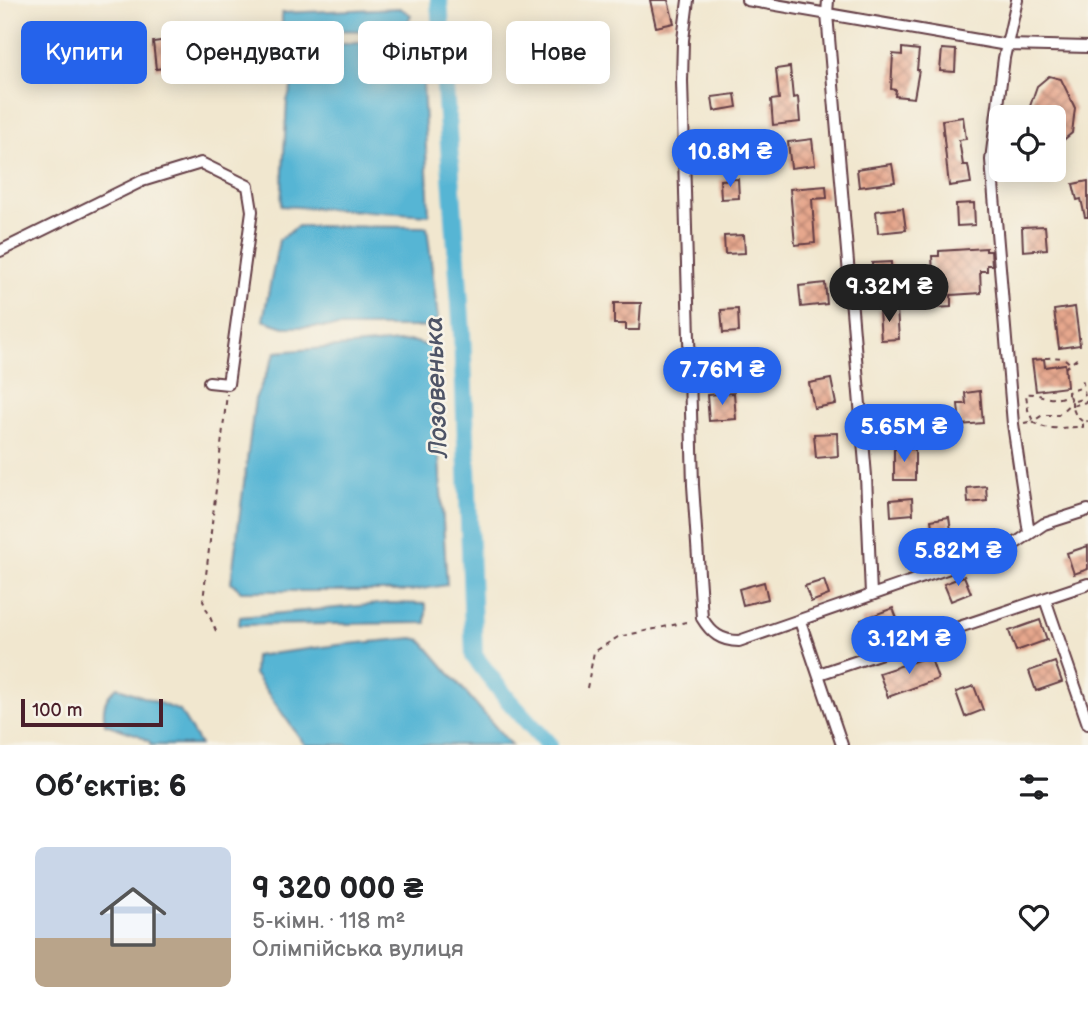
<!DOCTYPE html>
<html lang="uk">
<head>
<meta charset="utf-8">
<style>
  :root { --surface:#fff; --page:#f6f6f6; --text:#202124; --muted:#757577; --line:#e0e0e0; --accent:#2563eb }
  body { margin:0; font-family:"Balsamiq Sans",sans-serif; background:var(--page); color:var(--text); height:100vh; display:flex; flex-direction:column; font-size:26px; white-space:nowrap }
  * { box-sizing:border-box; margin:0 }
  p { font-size:23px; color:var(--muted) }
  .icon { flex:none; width:38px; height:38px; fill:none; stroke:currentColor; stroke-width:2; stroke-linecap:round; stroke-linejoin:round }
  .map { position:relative; height:745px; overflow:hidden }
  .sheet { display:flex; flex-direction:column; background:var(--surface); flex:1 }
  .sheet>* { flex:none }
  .top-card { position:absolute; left:21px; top:21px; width:700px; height:63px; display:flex; gap:14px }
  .tools { position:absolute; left:989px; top:105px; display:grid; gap:14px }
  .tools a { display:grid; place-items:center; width:77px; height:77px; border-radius:10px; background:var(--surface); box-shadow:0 4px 18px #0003; font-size:35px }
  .scale { position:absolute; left:21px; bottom:18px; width:142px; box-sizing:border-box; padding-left:7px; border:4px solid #4a1f2b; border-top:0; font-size:19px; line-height:24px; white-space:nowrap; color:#4a1f2b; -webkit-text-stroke:5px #f7f3e8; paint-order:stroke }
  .price { position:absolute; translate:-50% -60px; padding:0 16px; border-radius:24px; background:var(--accent); color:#fff; font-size:23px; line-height:46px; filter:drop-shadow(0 2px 4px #0008) }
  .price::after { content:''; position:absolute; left:50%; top:42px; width:21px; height:16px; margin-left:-10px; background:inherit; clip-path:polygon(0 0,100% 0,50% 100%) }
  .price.on { background:#222; color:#fff }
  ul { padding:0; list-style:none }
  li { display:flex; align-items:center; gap:21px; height:175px; padding:0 35px }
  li+li { border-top:2px solid var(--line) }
  li span { display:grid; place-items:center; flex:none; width:196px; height:140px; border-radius:10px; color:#555 }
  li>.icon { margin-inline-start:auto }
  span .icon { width:84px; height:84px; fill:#fffc; stroke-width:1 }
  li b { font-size:30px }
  h2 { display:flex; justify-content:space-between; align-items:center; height:84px; padding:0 35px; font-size:30px }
  .pill { padding:0 24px; border-radius:10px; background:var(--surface); box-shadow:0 4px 18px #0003; font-size:24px; line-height:63px }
  .pill.on { background:var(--accent); color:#fff }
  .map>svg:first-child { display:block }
</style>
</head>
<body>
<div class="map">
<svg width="1088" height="745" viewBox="0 0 1088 745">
  <defs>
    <pattern id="building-cross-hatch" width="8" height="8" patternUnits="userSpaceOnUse" patternTransform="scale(1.75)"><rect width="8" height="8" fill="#e6a78d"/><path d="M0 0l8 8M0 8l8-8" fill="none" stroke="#bc8773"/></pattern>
  </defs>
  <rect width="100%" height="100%" fill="#f7f3e8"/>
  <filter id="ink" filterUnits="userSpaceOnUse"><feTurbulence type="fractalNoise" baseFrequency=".0143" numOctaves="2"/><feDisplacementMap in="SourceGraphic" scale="14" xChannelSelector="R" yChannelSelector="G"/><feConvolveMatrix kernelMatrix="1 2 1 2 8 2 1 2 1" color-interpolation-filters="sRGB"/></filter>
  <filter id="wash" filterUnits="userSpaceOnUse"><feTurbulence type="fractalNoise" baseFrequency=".00686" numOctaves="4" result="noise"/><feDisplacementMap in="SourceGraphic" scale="28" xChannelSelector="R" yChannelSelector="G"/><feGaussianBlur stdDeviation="1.57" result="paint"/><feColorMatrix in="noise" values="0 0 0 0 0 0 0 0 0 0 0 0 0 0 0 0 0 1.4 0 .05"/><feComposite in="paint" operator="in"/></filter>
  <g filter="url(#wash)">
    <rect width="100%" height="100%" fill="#f1e7cf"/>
    <path fill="#56b5d4" stroke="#506a80" stroke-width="2" d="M 400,8 L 411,15 L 405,28 L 393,31 L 282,30 L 282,13 Z
      M 417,39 L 422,59 L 429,215 L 281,206 L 287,101 L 303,51 L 328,45 Z
      M 298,226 L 427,227 L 438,319 L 424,327 L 284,327 L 263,320 L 279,240 Z
      M 412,341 L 432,347 L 447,585 L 410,591 L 241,591 L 231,582 L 255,399 L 276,352 Z
      M 390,603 L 426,604 L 426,623 L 239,625 L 240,617 Z
      M 413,638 L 421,640 L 511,745 L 305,745 L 254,674 L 255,656 L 338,645 Z
      M 117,687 L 180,711 L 200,745 L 150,745 L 150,742 L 138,735 L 105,724 C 102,708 104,698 117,687 Z"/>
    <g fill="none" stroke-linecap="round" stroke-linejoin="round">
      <path stroke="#56b5d4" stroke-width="18" d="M 439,0 L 462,334 L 474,656 L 508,700 L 549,745"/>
    </g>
    <g id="blocks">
      <path fill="url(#building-cross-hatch)" d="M 650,0 L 668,0 L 674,23 L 656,27 Z
        M 168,40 L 171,67 L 156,69 L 153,42 Z
        M 902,48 L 919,50 L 917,70 L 919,70 L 914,98 L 895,96 L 896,90 L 891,89 L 893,54 L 902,55 Z
        M 942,49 L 956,50 L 955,72 L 940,71 Z
        M 790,67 L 793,98 L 798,97 L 800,122 L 773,125 L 771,100 L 779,99 L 776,69 Z
        M 1049,76 L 1061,79 L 1075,108 L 1072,133 L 1061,142 L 1054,139 L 1054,117 L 1033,117 L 1028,112 L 1037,86 Z
        M 735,94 L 737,107 L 714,111 L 712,97 Z
        M 963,117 L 966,139 L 959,140 L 963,165 L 968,165 L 971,183 L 949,186 L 942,120 Z
        M 812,139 L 815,165 L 791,168 L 788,142 Z
        M 892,164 L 895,182 L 859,187 L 857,169 Z
        M 738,179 L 739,198 L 721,199 L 720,180 Z
        M 1088,181 L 1088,217 L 1085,217 L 1081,199 L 1077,200 L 1073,184 Z
        M 826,186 L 827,198 L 812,199 L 815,243 L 795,245 L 790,189 Z
        M 974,203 L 975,225 L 957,226 L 956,204 Z
        M 903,208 L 906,230 L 878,233 L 876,211 Z
        M 1045,226 L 1047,249 L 1023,251 L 1022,227 Z
        M 744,235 L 745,253 L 725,254 L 724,236 Z
        M 986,248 L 986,251 L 991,251 L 992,265 L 987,265 L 987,271 L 980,271 L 981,293 L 951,295 L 951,307 L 935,308 L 932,256 L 939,256 L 939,251 Z
        M 891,262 L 892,290 L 873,291 L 872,263 Z
        M 825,283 L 827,304 L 801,307 L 799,286 Z
        M 614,303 L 641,303 L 639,330 L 626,330 L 626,324 L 614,324 Z
        M 1075,307 L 1080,345 L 1059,348 L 1054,310 Z
        M 738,309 L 739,332 L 723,333 L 721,310 Z
        M 897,309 L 899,339 L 881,340 L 879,310 Z
        M 1044,359 L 1045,367 L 1065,364 L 1067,387 L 1036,391 L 1032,360 Z
        M 831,379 L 836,404 L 814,408 L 809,383 Z
        M 980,391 L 983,423 L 960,425 L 958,404 L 966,404 L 965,393 Z
        M 734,393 L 736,419 L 709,421 L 707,395 Z
        M 837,433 L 838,456 L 816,458 L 814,434 Z
        M 894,449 L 915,449 L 915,480 L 894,480 Z
        M 986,486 L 987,501 L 968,503 L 967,488 Z
        M 912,498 L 913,514 L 891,516 L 890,500 Z
        M 949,517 L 952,537 L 934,539 L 931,520 Z
        M 1088,546 L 1088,569 L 1074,574 L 1067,553 Z
        M 964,576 L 971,593 L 951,601 L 944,584 Z
        M 824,580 L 829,595 L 811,602 L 805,586 Z
        M 764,582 L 768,599 L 743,605 L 739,589 Z
        M 893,608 L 901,629 L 869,641 L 861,620 Z
        M 1040,620 L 1047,640 L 1016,651 L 1009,631 Z
        M 930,656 L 938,679 L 888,697 L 879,673 Z
        M 1055,662 L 1062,682 L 1036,691 L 1029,671 Z
        M 974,686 L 983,710 L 965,717 L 956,692 Z"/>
    </g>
  </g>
  <g filter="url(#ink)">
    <use href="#blocks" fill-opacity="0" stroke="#633d44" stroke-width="2"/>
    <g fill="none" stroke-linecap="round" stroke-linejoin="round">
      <defs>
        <path id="street" d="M 688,0 L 683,40 L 682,81 L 693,485 L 702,618 C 711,633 721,641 739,641 L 1010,547 L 1044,524 L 1088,510
          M 747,0 L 1007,45 L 1088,47
          M 828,0 L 827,14 L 866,476 L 871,594
          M 1017,0 L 1004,58 L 991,160 L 1013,424 L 1029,533
          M 0,251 L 142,181 L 201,163 L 248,186 L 252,211 L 228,384 L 209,382
          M 1045,599 L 1088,724
          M 800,621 L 842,745
          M 819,674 L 1088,584"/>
      </defs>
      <use href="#street" stroke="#633d44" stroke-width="14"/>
      <path stroke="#633d44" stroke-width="2" stroke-dasharray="5 5" stroke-linecap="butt" d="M 1045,358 C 1055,358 1064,355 1070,364
        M 1065,368 L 1078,358
        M 1069,396 L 1072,402 L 1084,398
        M 1072,406 L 1072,402 L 1058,415 L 1043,415 L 1033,421 C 1045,433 1067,426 1083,427 L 1083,422 L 1088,421
        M 1082,421 L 1076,416 L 1072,406 L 1086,402 L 1082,377
        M 1024,423 L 1033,421 L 1028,410 L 1026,394 C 1042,392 1049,404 1068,395 L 1068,392 L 1083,387
        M 216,631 L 203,601 L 227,394
        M 587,688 L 594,652 L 618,637 L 691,621"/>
      <use href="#street" stroke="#fff" stroke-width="10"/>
    </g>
  </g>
  <g text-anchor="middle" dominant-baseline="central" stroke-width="5" stroke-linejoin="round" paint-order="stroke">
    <g font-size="26" font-style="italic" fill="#4e5466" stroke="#f7f3e8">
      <text transform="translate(437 387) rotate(-92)">Лозовенька</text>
    </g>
  </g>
</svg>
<div class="tools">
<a><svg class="icon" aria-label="locate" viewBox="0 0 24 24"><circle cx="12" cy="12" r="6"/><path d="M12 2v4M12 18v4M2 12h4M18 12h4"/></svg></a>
</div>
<div class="scale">100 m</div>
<b class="price" style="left:730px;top:189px">10.8M ₴</b>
<b class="price on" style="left:889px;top:324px">9.32M ₴</b>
<b class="price" style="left:722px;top:407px">7.76M ₴</b>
<b class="price" style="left:904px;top:464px">5.65M ₴</b>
<b class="price" style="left:958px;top:588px">5.82M ₴</b>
<b class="price" style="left:909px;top:676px">3.12M ₴</b>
<div class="top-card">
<a class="pill on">Купити</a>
<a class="pill">Орендувати</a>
<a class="pill">Фільтри</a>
<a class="pill">Нове</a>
</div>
</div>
<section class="sheet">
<h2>Об’єктів: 6<svg class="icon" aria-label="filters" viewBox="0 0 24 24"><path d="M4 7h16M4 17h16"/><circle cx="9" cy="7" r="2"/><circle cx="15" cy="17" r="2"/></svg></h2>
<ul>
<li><span style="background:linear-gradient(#c9d6e8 65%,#b9a48a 0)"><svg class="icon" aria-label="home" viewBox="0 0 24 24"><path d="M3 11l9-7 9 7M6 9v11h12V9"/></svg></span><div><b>9 320 000 ₴</b><p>5-кімн. · 118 m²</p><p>Олімпійська вулиця</p></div><svg class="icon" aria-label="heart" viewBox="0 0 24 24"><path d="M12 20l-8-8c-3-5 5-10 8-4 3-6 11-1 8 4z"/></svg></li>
</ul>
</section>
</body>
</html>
